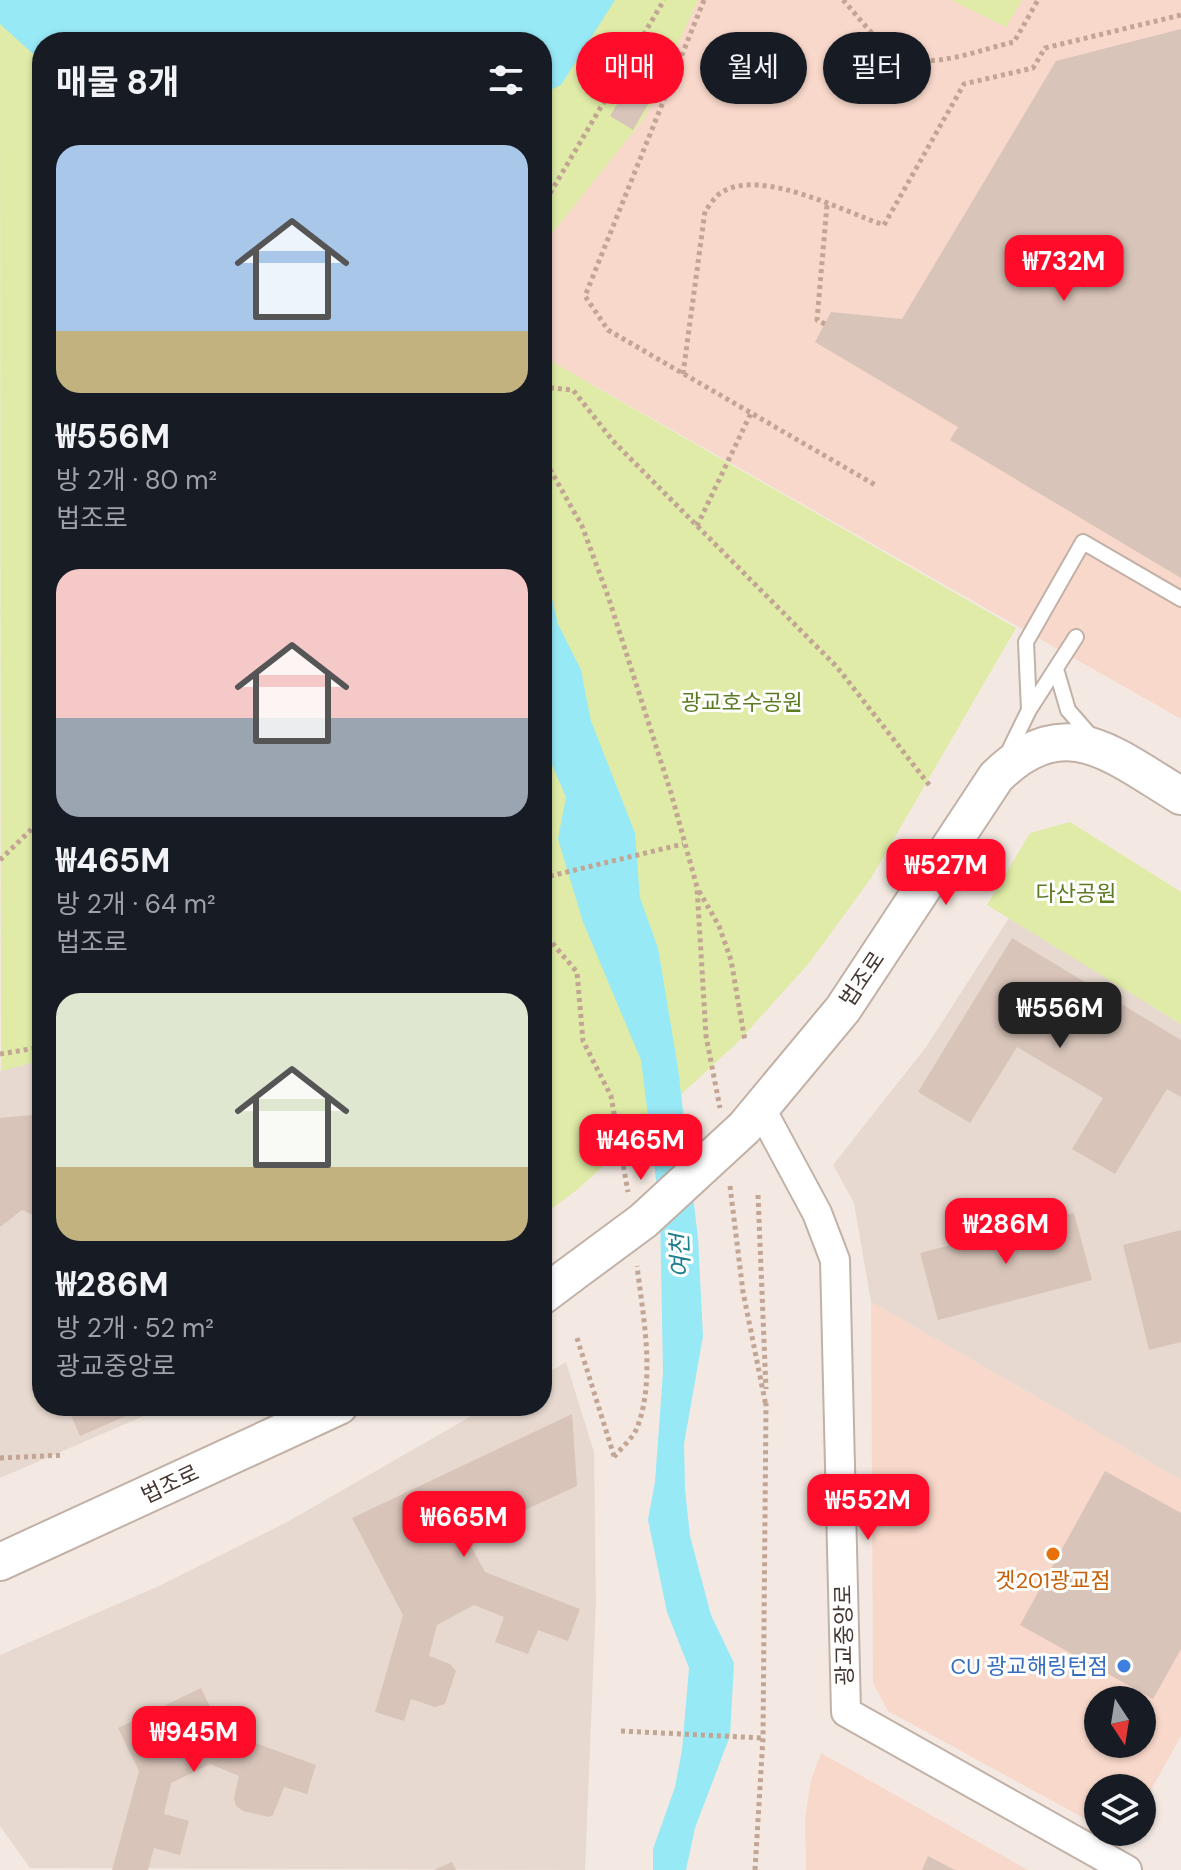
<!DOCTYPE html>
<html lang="ko">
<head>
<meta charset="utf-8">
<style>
  :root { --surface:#171b24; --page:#20242c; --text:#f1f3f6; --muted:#9ea1a6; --accent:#ff0c2a }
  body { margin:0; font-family:"DM Sans","Noto Sans KR",sans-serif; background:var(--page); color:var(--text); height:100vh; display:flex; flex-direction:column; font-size:30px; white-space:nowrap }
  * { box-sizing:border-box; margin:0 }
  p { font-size:26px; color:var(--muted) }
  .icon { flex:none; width:44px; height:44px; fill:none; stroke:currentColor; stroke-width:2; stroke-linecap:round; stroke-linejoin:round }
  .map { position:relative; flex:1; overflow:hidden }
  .details { position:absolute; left:32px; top:32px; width:520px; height:1384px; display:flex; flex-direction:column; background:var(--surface); border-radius:32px; box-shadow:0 2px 6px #0004 }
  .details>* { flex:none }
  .hud { position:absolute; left:576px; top:32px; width:484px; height:72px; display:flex; gap:16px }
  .needle { width:52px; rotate:168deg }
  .buttons { position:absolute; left:1084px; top:1686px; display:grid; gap:16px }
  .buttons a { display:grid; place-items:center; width:72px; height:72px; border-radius:50%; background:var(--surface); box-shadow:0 2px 6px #0004; font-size:40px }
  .price { position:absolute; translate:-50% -68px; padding:0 18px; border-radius:16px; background:var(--accent); color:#fff; font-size:26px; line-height:52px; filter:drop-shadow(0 2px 4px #0008) }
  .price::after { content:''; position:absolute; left:50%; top:48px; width:24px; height:18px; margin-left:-12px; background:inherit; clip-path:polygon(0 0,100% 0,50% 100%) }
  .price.active { background:#222; color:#fff }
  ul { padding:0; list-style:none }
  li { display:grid; align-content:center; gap:16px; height:424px; padding:0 24px }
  li span { display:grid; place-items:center; height:248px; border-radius:24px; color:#555 }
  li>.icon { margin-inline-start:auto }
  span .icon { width:144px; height:144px; fill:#fffc; stroke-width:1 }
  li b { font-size:34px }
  h2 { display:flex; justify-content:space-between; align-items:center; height:96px; padding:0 24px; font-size:34px }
  .pill { padding:0 28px; border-radius:36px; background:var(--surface); box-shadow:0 2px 6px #0004; font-size:28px; line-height:72px }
  .pill.active { background:var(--accent); color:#fff }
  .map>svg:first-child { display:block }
</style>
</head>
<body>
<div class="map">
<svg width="1181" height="1870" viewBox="0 0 1181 1870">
  <rect width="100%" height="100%" fill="#f3e9e2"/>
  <path fill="#e7d9cf" d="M 1009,918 L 1181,1024 L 1181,1480 L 871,1302 L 854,1203 L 833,1165 L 926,1047 Z
    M 42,1060 L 42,1406 L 167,1406 L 0,1478 L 0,1071 Z
    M 566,1362 L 594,1452 L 596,1601 L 585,1870 L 30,1868 L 0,1826 L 0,1655 L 159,1586 L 287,1522 L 489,1406 L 542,1406 L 542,1376 Z"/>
  <path fill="#f8d8ca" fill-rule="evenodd" d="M 698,0 L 951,0 L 1006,27 L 1022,0 L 1181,0 L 1181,719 L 542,356 L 542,246 L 645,117 Z
    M 871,1302 L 1181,1480 L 1181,1736 L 1142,1806 L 1142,1788 L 1098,1788 L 1098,1826 L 888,1711 L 873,1683 ZM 1098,1700 L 1142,1700 L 1142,1744 L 1098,1744 Z
    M 821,1753 L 1028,1870 L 806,1870 L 805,1819 L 811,1780 Z"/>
  <path fill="#dfeba6" d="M 0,0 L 698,0 L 645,117 L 542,246 L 542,42 L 42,42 L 42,1060 L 1,1071 Z
    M 951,0 L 1022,0 L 1006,27 Z
    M 542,356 L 1016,628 L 871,878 L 809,963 L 736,1044 L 578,1189 L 542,1216 Z
    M 1070,822 L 1181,892 L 1181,1024 L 987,905 L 1030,833 Z"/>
  <path fill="#97e9f6" d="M 0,0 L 615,0 L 561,85 L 542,94 L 542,42 L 42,42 L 42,62 L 0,24 Z
    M 542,558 L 558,624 L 581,670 L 591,721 L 635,833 L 640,898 L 658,948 L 678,1068 L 698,1238 L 703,1336 L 684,1444 L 685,1489 L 690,1536 L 711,1615 L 734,1663 L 730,1736 L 695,1828 L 686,1870 L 653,1870 L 653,1849 L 675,1787 L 682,1750 L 689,1668 L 667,1612 L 648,1520 L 655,1482 L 663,1372 L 660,1211 L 641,1060 L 583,922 L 558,839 L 566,797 L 549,758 L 542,731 Z"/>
  <path fill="#d8c4b9" d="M 1181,29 L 1181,578 L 950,440 L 958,427 L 815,342 L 831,312 L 902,319 L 1056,61 Z
    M 628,86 L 651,99 L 633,130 L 610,116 Z
    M 1012,938 L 1181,1040 L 1181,1097 L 1167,1089 L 1115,1174 L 1072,1149 L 1103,1098 L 1017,1047 L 970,1123 L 918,1092 Z
    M 42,1114 L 42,1219 L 22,1210 L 0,1227 L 0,1118 Z
    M 1074,1213 L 1092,1280 L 938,1320 L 920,1253 Z
    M 1181,1230 L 1181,1342 L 1149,1350 L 1123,1245 Z
    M 67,1406 L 149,1406 L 80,1436 Z
    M 572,1414 L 577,1486 L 466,1537 L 485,1572 L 580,1609 L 568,1641 L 538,1630 L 528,1654 L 495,1642 L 504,1617 L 474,1605 L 437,1625 L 429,1656 L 450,1664 L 456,1671 L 445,1704 L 435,1707 L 411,1699 L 404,1721 L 375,1712 L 403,1615 L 352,1518 Z
    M 1105,1471 L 1181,1513 L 1181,1649 L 1153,1699 L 1020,1625 Z
    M 201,1688 L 222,1731 L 316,1765 L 307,1794 L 284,1787 L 273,1815 L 269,1817 L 243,1811 L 236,1806 L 234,1798 L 239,1776 L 210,1764 L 171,1783 L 164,1814 L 189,1821 L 180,1855 L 154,1848 L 148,1870 L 112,1870 L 139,1771 L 118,1728 Z
    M 928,1856 L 955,1870 L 922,1870 Z
    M 452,1862 L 456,1870 L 434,1870 Z"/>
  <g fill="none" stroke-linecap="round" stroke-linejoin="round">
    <defs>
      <path id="service" d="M 1056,669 L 1068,710 L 1095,741
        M 1029,710 L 1026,642 L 1083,542 L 1181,599
        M 1006,757 L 1029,710 L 1076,637"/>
      <path id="minor" d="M 761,1109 L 817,1213 L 835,1260 L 846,1712 L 1127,1870"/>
      <path id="tertiary" d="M 744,1128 L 843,1009 L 996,777 C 1065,709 1113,755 1181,796
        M 542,1296 L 570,1275
        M 0,1562 L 339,1406"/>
    </defs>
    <use href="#service" stroke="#c2b1a7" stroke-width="18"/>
    <use href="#minor" stroke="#c2b1a7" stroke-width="32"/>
    <use href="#tertiary" stroke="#c2b1a7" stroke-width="40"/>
    <path stroke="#c2a594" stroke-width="5" stroke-dasharray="4 4" stroke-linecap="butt" d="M 704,0 L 585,296 L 608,330 L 877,486
      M 843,0 C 858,16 877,43 896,54 C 928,72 981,49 1014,42 L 1038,0
      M 542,207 L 664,0
      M 825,324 L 817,320 L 827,205
      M 683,374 L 705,211 C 710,205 715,196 722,192 C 762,168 842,211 884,225 L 964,84 L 1033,68 L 1045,48 L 1181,15
      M 542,387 L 573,390 L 613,441 L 837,667 L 930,786
      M 542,455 L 582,526 L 608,596 L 671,793 L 697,887 L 706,1036 L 720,1108
      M 697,526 L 751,413
      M 0,860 L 42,819
      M 542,878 L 683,844
      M 699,891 L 719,926 L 731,960 L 745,1041
      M 542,931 L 577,972 L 583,1041 L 611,1096 L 628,1192
      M 0,1054 L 42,1047
      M 542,1159 L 549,1216
      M 730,1186 L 743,1292 L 766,1406
      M 758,1195 L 766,1389
      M 577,1338 L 614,1456
      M 614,1457 C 621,1448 633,1438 637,1428 C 656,1379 643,1316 637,1266
      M 0,1458 L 64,1455
      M 621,1731 L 763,1738
      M 755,1870 L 763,1738 L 766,1403"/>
    <use href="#service" stroke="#fff" stroke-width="14"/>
    <use href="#minor" stroke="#fff" stroke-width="28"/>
    <use href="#tertiary" stroke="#fff" stroke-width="36"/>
    <defs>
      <path id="tertiary-bridge" d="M 570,1275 L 643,1221 L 744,1128"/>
    </defs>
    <use href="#tertiary-bridge" stroke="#c2b1a7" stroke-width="40" stroke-linecap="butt"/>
    <use href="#tertiary-bridge" stroke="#fff" stroke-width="36"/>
  </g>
  <circle fill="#e8710a" stroke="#fff" stroke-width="3" cx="1053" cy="1554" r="8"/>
  <circle fill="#3f7fe0" stroke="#fff" stroke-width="3" cx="1124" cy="1666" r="8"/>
  <g text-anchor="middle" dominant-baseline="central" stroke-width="6" stroke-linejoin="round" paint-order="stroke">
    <g font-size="22" fill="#5b7b21" stroke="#fff">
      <text x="742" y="702">광교호수공원</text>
      <text x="1076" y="893">다산공원</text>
    </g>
    <g font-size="22" fill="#453832" stroke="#fff">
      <text transform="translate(862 979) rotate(-56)">법조로</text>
      <text transform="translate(170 1484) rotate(-25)">법조로</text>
      <text transform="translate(844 1635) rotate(-91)">광교중앙로</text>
    </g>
    <g font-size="22" fill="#c56008" stroke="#fff">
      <text x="1053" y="1580">겟201광교점</text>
    </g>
    <g font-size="22" fill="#366cbe" stroke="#fff" text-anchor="end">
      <text x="1108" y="1666">CU 광교해링턴점</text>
    </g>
    <g font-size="24" font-style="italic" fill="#1e7e8f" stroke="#fff">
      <text transform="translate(680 1256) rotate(-92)">여천</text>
    </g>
  </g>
</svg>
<div class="buttons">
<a><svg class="needle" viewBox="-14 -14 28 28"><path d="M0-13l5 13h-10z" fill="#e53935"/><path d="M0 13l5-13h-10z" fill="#9ea1a6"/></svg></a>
<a><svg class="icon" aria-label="layers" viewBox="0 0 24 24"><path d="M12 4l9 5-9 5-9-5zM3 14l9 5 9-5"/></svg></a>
</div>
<b class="price" style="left:1064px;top:303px">₩732M</b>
<b class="price" style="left:946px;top:907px">₩527M</b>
<b class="price active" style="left:1060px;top:1050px">₩556M</b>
<b class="price" style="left:641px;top:1182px">₩465M</b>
<b class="price" style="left:1006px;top:1266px">₩286M</b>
<b class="price" style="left:868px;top:1542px">₩552M</b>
<b class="price" style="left:464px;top:1559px">₩665M</b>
<b class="price" style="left:194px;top:1774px">₩945M</b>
<div class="hud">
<a class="pill active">매매</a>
<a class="pill">월세</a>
<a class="pill">필터</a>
</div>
<section class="details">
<h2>매물 8개<svg class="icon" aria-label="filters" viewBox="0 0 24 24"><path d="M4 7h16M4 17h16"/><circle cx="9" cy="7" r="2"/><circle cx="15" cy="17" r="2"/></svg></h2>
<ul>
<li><span style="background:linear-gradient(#a9c7e8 75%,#c2b280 0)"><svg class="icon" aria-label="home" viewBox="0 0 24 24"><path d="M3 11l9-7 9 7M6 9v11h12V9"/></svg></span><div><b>₩556M</b><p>방 2개 · 80 m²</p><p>법조로</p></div></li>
<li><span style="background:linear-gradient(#f6c9c9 60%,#9aa5b1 0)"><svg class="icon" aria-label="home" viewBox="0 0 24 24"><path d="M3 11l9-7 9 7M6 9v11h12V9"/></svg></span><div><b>₩465M</b><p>방 2개 · 64 m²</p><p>법조로</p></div></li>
<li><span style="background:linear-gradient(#dfe7d0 70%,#c2b280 0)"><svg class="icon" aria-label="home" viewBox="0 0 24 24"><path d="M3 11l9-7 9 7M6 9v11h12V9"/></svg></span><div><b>₩286M</b><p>방 2개 · 52 m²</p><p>광교중앙로</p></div></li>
</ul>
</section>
</div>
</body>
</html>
